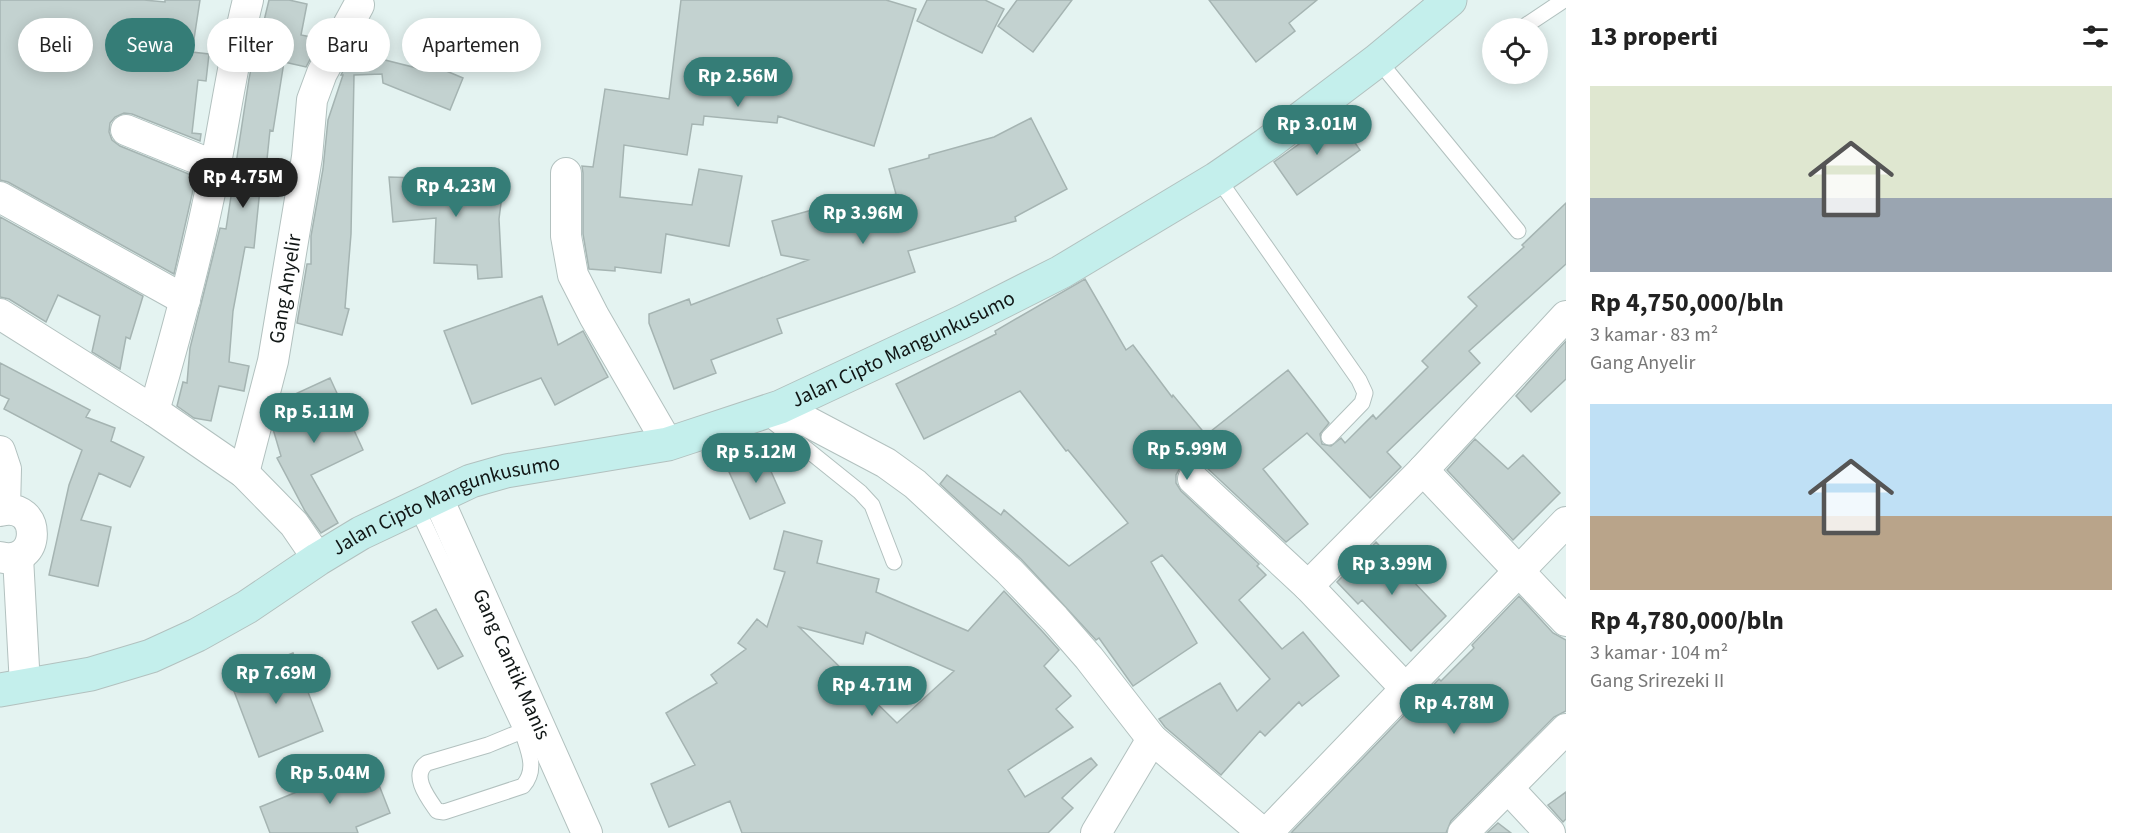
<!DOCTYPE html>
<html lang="id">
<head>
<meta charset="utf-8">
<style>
  :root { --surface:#fff; --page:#f6f6f6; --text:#222; --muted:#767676; --accent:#357d77 }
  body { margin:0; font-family:"Source Sans 3",sans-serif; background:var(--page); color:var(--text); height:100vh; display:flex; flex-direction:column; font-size:22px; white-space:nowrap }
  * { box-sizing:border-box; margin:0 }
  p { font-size:20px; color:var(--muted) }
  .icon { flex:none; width:33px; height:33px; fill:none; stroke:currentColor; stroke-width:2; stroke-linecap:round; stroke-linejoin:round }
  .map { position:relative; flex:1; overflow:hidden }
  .details { display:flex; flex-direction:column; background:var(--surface); width:570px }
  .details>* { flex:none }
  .hud { position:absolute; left:18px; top:18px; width:570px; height:54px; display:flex; gap:12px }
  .tools { position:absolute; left:1482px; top:18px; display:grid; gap:12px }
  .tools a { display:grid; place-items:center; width:66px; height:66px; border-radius:50%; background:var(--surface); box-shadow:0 3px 15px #0003; font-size:30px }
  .price { position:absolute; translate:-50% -51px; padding:0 14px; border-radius:21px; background:var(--accent); color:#fff; font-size:20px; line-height:39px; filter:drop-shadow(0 2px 3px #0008) }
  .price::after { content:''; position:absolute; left:50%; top:36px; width:18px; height:14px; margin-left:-9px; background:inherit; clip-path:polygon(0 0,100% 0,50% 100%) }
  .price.active { background:#222; color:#fff }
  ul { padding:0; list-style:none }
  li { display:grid; align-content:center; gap:12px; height:318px; padding:0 24px }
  li span { display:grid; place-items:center; height:186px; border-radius:0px; color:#555 }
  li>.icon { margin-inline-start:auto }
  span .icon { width:108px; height:108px; fill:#fffc; stroke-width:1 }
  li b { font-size:26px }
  h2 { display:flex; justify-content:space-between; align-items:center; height:72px; padding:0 24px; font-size:26px }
  .pill { padding:0 21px; border-radius:27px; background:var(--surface); box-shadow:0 3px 15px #0003; font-size:21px; line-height:54px }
  .pill.active { background:var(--accent); color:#fff }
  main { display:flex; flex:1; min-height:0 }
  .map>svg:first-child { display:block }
</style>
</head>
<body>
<main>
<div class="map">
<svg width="1566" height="833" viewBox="0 0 1566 833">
  <rect width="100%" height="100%" fill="#e4f3f1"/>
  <path fill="#c3d2d0" stroke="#a5b4b2" stroke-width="1.5" fill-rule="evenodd" d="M 0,0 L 144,0 L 165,2 L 165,0 L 200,0 L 192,52 L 209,54 L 206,81 L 198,80 L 192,133 L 201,134 L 200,141 L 132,114 L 124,113 L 115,117 L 110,123 L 109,132 L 112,140 L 120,146 L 196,177 L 174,274 L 8,182 L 0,180 Z
    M 269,0 L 289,0 L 307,4 L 301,35 L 321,39 L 306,67 L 284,62 L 273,131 L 270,130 L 265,179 L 261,179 L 254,248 L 245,247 L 233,311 L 229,362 L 249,366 L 244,391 L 219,386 L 211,421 L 194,418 L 177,406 L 183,382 L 187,383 L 190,348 L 220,228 L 226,229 L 249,79 L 260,24 L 263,25 Z
    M 681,0 L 886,0 L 916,9 L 874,146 L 778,116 L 777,123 L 704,116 L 703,125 L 692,124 L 687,155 L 624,145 L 620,197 L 692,205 L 699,169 L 742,176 L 729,246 L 666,234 L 661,273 L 615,267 L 615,271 L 589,269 L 583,234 L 583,173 L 582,166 L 593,167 L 605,89 L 669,99 Z
    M 927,0 L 985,0 L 1004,9 L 982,53 L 917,21 Z
    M 1017,0 L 1072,0 L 1033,52 L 998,26 Z
    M 1209,0 L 1317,0 L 1289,23 L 1295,31 L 1256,62 Z
    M 353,52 L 417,68 L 420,60 L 463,78 L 450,110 L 383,83 L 382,74 L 354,75 L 351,234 L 345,308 L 349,309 L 342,335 L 297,323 L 307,264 L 311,264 L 311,236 L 323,169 L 328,120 L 343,75 L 341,75 Z
    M 1337,117 L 1360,150 L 1297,195 L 1274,162 Z
    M 1031,118 L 1067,189 L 1015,217 L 1016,221 L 908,251 L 915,272 L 777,319 L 782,333 L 711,360 L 716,373 L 674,389 L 649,323 L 649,314 L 689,299 L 691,305 L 808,260 L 781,255 L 772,221 L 834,204 L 836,213 L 896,194 L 889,169 L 929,158 L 929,155 L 994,137 Z
    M 481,176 L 504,179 L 499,219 L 502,277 L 478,279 L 477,265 L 434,263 L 436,218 L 393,222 L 389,177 L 481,180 Z
    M 1566,203 L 1566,264 L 1469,351 L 1480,363 L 1387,452 L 1401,467 L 1370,498 L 1307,433 L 1263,469 L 1308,524 L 1286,542 L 1205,466 L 1197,462 L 1189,462 L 1180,468 L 1176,475 L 1176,483 L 1181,491 L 1259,564 L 1257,566 L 1266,575 L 1239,600 L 1282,649 L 1303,632 L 1339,676 L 1302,706 L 1299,702 L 1265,736 L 1260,731 L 1221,775 L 1165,727 L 1159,719 L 1220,683 L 1237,711 L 1270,679 L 1162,555 L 1151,562 L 1197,643 L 1133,686 L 1099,638 L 1096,640 L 1021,559 L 940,484 L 947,475 L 1001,515 L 1004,510 L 1069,566 L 1128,523 L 1068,450 L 1066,451 L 1020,391 L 924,439 L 896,384 L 996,334 L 995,331 L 1085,279 L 1126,350 L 1133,345 L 1172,397 L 1173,395 L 1206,435 L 1288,370 L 1329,423 L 1320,434 L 1322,444 L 1331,446 L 1341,438 L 1345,443 L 1373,415 L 1376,419 L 1428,367 L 1422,361 L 1477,306 L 1468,297 L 1524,247 L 1522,245 Z
    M 0,217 L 143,296 L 130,339 L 126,337 L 120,369 L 92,352 L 100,316 L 58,295 L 46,322 L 9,299 L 0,297 Z
    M 542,296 L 558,345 L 583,331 L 608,377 L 555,405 L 541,378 L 472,404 L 444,331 Z
    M 1566,341 L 1566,379 L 1531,412 L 1516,396 Z
    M 0,363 L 90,410 L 86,417 L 115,428 L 111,441 L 144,457 L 130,487 L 99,473 L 81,520 L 111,527 L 98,586 L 49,575 L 69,485 L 82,450 L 4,409 L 9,399 L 0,395 Z
    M 330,378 L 363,450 L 311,475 L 338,523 L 321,533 L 305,511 L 277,458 L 281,456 L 273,429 L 280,401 Z
    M 1475,439 L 1508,469 L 1523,455 L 1560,493 L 1513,540 L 1447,470 Z
    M 761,449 L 785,503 L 750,519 L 726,465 Z
    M 784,531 L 822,541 L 817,563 L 879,579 L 876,592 L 968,631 L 1004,591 L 1042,631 L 1059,650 L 1044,666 L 1071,696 L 1056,709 L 1073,727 L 1008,770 L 1025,797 L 1091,758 L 1097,765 L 1062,798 L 1073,808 L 1048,833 L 742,833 L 730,801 L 669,827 L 651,784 L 695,765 L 666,713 L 717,683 L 711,675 L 746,649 L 738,643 L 757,619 L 767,627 L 785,572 L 774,569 ZM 799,627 L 863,644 L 866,632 L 954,671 L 897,723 Z
    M 1376,542 L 1446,616 L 1411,651 L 1362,600 L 1358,604 L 1337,582 Z
    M 1519,596 L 1553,633 L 1566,640 L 1566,711 L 1554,717 L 1451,821 L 1446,833 L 1291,833 L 1439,679 L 1441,681 L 1474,648 L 1472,645 Z
    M 436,609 L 463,656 L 438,669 L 412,622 Z
    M 293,653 L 323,731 L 259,757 L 229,678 Z
    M 370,762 L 390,813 L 356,827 L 358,833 L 270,833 L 260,807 Z
    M 1566,792 L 1566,819 L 1563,822 L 1548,805 Z
    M 1498,823 L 1511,833 L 1487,833 Z"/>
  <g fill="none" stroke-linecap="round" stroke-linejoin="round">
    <defs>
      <path id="lane" d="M 1522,28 L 1564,0
        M 1378,60 L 1518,231
        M 1216,179 L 1226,190 L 1359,380 L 1365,393 L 1362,403 L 1329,437
        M 763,414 L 860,492 L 872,505 L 894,562
        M 416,506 L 522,731 C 528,750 538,769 523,786 L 444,812 L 437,811 C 428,798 410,775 427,763 L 488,745 L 522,731"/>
      <g id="street">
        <path d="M 126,130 L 215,166"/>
        <path d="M 566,173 L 566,236 L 573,275 L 594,316 L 668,444"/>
        <path d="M 0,197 L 185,300"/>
        <path d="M 0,314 L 154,411 L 244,473 L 294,524 L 318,559"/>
        <path d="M 780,407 L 886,463 L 915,484 L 1009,571 L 1055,619 L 1089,658 L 1152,739 L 1263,833"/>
        <path d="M 154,411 C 174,342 193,273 208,202 C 223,135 231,67 248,0"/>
        <path d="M 0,451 L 6,469 L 5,509"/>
        <path d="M 1423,470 L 1566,621"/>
        <path id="s1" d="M 244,473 L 273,361 L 307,157 L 312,100 L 322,73 L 359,5"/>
        <path d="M 1193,479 L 1308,586 L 1406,689"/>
        <path id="s2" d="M 437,496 L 587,833"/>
        <path d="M 0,511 C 43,500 42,568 0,557"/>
        <path d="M 18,557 L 25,686"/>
        <path d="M 1308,586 L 1423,470 L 1566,316"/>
        <path d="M 1508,788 L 1550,833"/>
        <path d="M 1096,833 L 1152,739"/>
        <path d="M 1267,833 L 1566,522"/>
        <path d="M 1463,833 L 1566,729"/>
      </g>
      <g id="secondary">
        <path id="s3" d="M 0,690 L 91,674 L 151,656 L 197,635 L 247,607 L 318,559 L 361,533 L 471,481 L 506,471 L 668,444 L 780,407 L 962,322 L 1061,272 L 1216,179 L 1267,144 L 1378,60 L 1450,0"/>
      </g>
    </defs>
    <use href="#lane" stroke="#b2c1bf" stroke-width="17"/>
    <use href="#street" stroke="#b2c1bf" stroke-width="32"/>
    <use href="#secondary" stroke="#b2c1bf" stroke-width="35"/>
    <use href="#lane" stroke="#fff" stroke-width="15"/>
    <use href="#street" stroke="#fff" stroke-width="30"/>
    <use href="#secondary" stroke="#c4efec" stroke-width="33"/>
  </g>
  <g text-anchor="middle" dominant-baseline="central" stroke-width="4.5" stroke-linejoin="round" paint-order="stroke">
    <g font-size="21" fill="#111716" stroke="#fff">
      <text stroke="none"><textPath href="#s1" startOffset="189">Gang Anyelir</textPath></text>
      <text stroke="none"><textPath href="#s3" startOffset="975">Jalan Cipto Mangunkusumo</textPath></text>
      <text stroke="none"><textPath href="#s3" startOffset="489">Jalan Cipto Mangunkusumo</textPath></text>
      <text stroke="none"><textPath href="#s2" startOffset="184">Gang Cantik Manis</textPath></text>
    </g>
  </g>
</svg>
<div class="tools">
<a><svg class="icon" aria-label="locate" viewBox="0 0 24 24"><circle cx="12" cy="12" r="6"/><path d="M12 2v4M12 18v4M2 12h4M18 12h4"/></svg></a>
</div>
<b class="price" style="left:738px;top:108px">Rp 2.56M</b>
<b class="price" style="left:1317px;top:156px">Rp 3.01M</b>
<b class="price active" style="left:243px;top:209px">Rp 4.75M</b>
<b class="price" style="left:456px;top:218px">Rp 4.23M</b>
<b class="price" style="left:863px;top:245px">Rp 3.96M</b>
<b class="price" style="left:314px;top:444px">Rp 5.11M</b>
<b class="price" style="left:1187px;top:481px">Rp 5.99M</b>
<b class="price" style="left:756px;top:484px">Rp 5.12M</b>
<b class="price" style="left:1392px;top:596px">Rp 3.99M</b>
<b class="price" style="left:276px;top:705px">Rp 7.69M</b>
<b class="price" style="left:872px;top:717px">Rp 4.71M</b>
<b class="price" style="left:1454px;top:735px">Rp 4.78M</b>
<b class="price" style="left:330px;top:805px">Rp 5.04M</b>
<div class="hud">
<a class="pill">Beli</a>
<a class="pill active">Sewa</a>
<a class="pill">Filter</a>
<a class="pill">Baru</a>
<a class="pill">Apartemen</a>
</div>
</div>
<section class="details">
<h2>13 properti<svg class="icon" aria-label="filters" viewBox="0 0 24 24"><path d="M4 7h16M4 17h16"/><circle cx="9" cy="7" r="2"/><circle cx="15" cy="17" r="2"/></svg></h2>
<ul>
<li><span style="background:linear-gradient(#dfe7d0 60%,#9aa5b1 0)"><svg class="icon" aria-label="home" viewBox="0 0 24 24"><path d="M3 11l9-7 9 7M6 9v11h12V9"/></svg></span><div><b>Rp 4,750,000/bln</b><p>3 kamar · 83 m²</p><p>Gang Anyelir</p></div></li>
<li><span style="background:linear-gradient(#bfe0f5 60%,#b9a48a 0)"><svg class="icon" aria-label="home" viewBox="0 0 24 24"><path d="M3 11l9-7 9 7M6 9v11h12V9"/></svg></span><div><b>Rp 4,780,000/bln</b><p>3 kamar · 104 m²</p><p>Gang Srirezeki II</p></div></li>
</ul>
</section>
</main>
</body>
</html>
